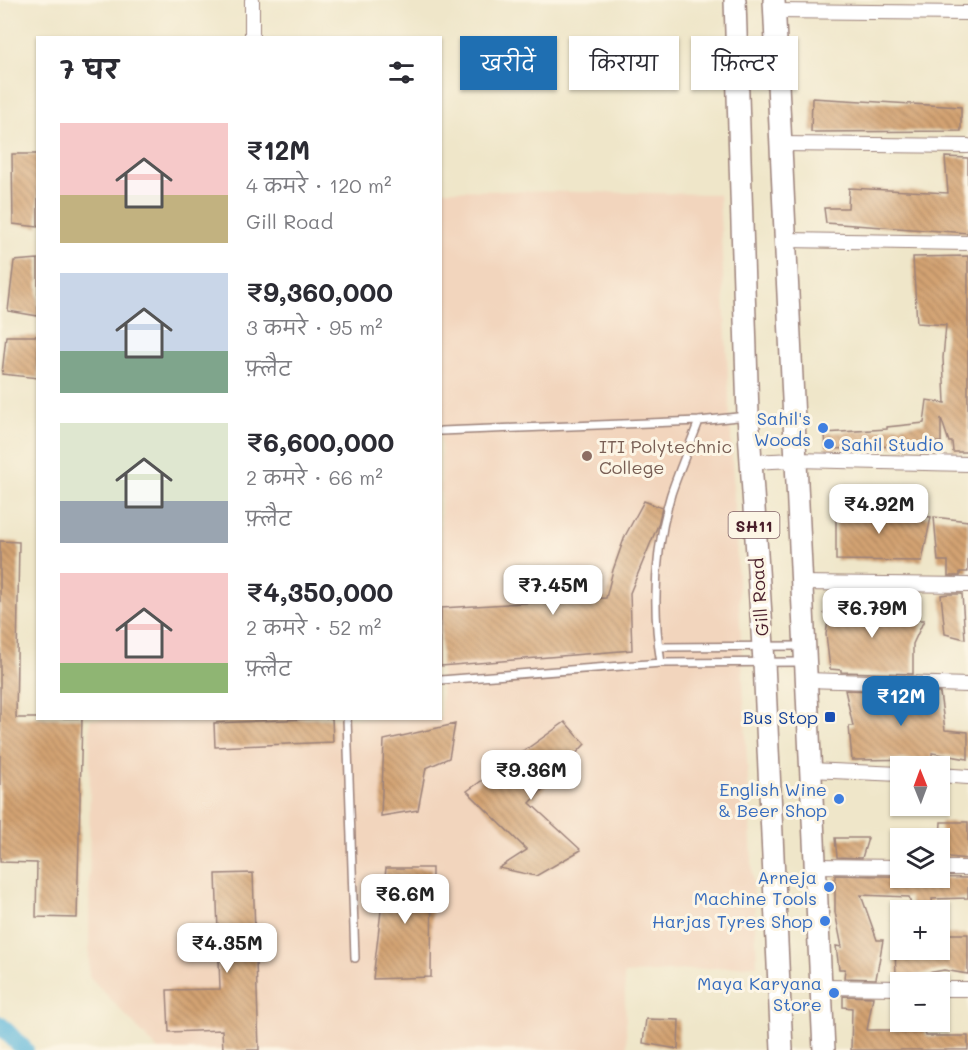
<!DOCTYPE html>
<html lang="hi">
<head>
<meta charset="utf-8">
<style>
  :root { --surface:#fff; --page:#f2f2f3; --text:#2b2b33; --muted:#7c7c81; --accent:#1f6fb2 }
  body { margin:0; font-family:Mali,"Playpen Sans Deva",sans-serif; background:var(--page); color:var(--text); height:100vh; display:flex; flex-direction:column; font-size:22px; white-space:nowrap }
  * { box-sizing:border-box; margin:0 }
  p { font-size:20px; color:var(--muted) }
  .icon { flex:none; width:33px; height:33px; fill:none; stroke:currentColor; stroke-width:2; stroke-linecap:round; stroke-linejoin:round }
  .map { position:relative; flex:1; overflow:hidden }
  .details { position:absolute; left:36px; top:36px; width:406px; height:684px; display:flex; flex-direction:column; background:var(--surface); border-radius:0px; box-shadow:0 2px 4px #0004 }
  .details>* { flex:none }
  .banner { position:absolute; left:460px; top:36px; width:417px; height:54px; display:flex; gap:12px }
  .needle { width:39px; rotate:359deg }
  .buttons { position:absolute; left:890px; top:756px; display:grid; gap:12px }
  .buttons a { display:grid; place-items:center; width:60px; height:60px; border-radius:0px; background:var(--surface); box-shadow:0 2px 4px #0004; font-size:30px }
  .price { position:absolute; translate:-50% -51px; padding:0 14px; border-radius:12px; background:#fff; color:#222; font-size:20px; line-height:39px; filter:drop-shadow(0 2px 3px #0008) }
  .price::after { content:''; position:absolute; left:50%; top:36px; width:18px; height:14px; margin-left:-9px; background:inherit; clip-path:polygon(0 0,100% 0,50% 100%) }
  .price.current { background:var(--accent); color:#fff }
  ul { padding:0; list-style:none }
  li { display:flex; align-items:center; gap:18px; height:150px; padding:0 24px }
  li span { display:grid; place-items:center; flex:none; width:168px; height:120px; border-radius:0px; color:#555 }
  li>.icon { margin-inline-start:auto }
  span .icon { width:72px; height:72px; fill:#fffc; stroke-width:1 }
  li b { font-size:26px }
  h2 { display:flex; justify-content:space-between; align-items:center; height:72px; padding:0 24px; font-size:26px }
  .tag { padding:0 21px; border-radius:0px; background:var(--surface); box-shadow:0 2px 4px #0004; font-size:21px; line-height:54px }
  .tag.current { background:var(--accent); color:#fff }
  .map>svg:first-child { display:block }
</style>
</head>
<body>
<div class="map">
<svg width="968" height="1050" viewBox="0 0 968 1050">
  <defs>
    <pattern id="building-back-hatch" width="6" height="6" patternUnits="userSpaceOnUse" patternTransform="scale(1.5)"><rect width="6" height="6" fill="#d3a372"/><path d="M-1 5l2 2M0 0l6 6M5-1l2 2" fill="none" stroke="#ad845e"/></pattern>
  </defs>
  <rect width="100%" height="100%" fill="#fcf5e5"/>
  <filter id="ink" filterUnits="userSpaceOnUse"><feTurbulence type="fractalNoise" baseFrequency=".0167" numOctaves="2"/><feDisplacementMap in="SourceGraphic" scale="12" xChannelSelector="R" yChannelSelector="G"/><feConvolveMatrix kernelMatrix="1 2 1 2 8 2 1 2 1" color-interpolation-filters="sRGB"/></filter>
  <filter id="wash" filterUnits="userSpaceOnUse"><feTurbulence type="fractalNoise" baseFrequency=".008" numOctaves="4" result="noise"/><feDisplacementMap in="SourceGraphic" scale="24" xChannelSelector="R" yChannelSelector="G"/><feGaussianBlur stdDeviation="1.35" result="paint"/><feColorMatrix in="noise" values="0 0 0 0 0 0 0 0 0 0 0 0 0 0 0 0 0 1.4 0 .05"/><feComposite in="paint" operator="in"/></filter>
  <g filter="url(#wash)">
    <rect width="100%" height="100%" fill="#efe6c9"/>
    <path fill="#f2d5bd" d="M 441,190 L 719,194 L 757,965 L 624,974 L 627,1050 L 158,1050 L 89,976 L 90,719 L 441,718 Z"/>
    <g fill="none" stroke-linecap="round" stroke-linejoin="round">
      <path stroke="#5db7db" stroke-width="18" d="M 0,1025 L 25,1050"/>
    </g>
    <g id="blocks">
      <path fill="url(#building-back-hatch)" d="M 812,98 L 961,107 L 961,131 L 811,132 Z
        M 12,154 L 38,154 L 38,227 L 13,224 Z
        M 945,157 L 968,158 L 968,233 L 826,223 L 824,208 L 848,208 L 849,188 L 948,193 Z
        M 968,256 L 968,452 L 953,452 L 952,442 L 949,442 L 941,418 L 941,442 L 912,443 L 912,447 L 862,446 L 862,448 L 826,449 L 825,433 L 887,429 L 887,427 L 924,423 L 927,400 L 945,403 L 943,358 L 946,325 L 917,323 L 913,257 Z
        M 38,259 L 38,316 L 8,311 L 14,261 Z
        M 6,336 L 38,336 L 38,378 L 2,374 Z
        M 644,501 L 662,508 L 658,525 L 630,593 L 632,650 L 441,666 L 441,608 L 606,598 L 613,570 L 625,536 Z
        M 836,505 L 878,505 L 878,512 L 931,517 L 922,561 L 836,560 Z
        M 934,517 L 968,521 L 968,572 L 960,572 L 960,576 L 948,576 L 948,561 L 938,561 Z
        M 0,541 L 19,542 L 16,718 L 82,718 L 77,918 L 36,917 L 37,863 L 0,862 Z
        M 948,594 L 962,594 L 965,639 L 945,634 L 941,595 Z
        M 892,596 L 914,597 L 909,620 L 924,620 L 913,644 L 913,674 L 841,672 L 841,670 L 830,669 L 826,634 L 829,614 L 824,614 L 828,600 L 855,599 L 851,622 L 890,621 Z
        M 845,690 L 940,693 L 945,730 L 968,732 L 968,759 L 932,753 L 932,759 L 852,760 L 849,726 L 853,726 Z
        M 332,718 L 333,742 L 215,747 L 214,723 Z
        M 565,722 L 585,744 L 530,803 L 581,850 L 536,876 L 499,868 L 527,850 L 467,791 Z
        M 455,724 L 449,758 L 426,768 L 418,810 L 381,816 L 384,740 Z
        M 941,822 L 968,822 L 968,859 L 939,856 Z
        M 835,838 L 868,838 L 862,858 L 837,857 Z
        M 386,868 L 432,868 L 431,977 L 373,979 Z
        M 253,873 L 259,1050 L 223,1050 L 222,1030 L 169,1032 L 167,990 L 220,989 L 216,874 Z
        M 835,875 L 968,878 L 968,898 L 932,899 L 933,910 L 912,910 L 909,897 L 861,895 L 877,940 L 883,940 L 876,979 L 844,978 L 845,969 L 839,969 L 836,946 L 842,947 L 835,912 Z
        M 941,934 L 968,934 L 968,974 L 944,970 L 911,976 L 896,974 L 895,950 L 941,950 Z
        M 843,996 L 873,997 L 867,1030 L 899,1030 L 898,1022 L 923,1022 L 926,1036 L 968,1036 L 968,1050 L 851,1050 L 852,1008 L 843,1007 Z
        M 646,1019 L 679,1020 L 678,1049 L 643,1043 Z"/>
    </g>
  </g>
  <g filter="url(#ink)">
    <use href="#blocks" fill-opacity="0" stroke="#9c827a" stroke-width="1.5"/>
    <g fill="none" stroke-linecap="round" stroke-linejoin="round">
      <defs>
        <path id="service" d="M 441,431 L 699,421 L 747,416
          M 659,647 L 803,646
          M 661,663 C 652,607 655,549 671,494 C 679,470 690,445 699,421
          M 441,680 L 661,663 L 803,662
          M 347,718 L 355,958"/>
        <path id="minor" d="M 775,11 L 968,13
          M 252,38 L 252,0
          M 781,144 L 968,146
          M 786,240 L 968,243
          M 750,462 L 796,460 L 968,464
          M 801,583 L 968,585
          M 806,680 L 968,685
          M 810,770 L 900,774
          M 939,775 L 968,777
          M 815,866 L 900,867
          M 939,868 L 968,868
          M 821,987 L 900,988
          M 939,989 L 968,989"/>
        <path id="primary" d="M 735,0 L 748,415 L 764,662 L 782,1050
          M 774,0 L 824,1050"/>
      </defs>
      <use href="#service" stroke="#9c827a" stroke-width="10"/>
      <use href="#minor" stroke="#9c827a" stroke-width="16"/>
      <use href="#primary" stroke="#9c827a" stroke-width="24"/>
      <use href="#service" stroke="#fff" stroke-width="7"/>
      <use href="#minor" stroke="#fff" stroke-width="14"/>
      <use href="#primary" stroke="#fff" stroke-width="21"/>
    </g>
  </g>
  <g fill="#3f7fe0" stroke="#fcf5e5" stroke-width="2">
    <circle cx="823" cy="428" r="6"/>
    <circle cx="829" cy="444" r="6"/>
    <circle cx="839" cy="799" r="6"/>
    <circle cx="829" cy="887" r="6"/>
    <circle cx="825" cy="921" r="6"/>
    <circle cx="834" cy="993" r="6"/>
  </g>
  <circle fill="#8d6e63" stroke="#fcf5e5" stroke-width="2" cx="587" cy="456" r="6"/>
  <rect fill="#1a4fb4" stroke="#fcf5e5" stroke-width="2" x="824" y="711" width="12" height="12" rx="3"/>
  <g text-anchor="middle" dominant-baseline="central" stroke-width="6" stroke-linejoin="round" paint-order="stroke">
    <rect fill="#fcf5e5" stroke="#7f5f63" stroke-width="1.5" x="728.5" y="512" width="51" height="26" rx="4.5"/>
    <g font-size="16" font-weight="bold" fill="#4a1f2b">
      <text x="754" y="525">SH11</text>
    </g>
    <g font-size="18" fill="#366cbe" stroke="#fcf5e5" text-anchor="end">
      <text x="811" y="418">Sahil's<tspan x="811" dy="21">Woods</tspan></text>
      <text x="841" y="444" text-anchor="start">Sahil Studio</text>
      <text x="827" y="789">English Wine<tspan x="827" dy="21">&amp; Beer Shop</tspan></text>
      <text x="817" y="877">Arneja<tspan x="817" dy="21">Machine Tools</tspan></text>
      <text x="813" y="921">Harjas Tyres Shop</text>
      <text x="822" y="983">Maya Karyana<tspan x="822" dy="21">Store</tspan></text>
    </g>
    <g font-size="18" fill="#785e54" stroke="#fcf5e5" text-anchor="start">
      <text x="599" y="446">ITI Polytechnic<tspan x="599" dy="21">College</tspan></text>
    </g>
    <g font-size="18" fill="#4a1f2b" stroke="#fcf5e5">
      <text transform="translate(759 597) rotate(-94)">Gill Road</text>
    </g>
    <g font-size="18" fill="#164399" stroke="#fcf5e5" text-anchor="end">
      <text x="818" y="717">Bus Stop</text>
    </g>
  </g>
</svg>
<div class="buttons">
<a><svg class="needle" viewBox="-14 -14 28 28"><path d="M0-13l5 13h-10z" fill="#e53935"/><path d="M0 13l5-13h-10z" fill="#7c7c81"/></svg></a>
<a><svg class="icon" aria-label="layers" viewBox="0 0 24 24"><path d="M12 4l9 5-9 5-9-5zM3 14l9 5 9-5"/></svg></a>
<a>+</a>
<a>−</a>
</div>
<b class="price" style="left:879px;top:535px">₹4.92M</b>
<b class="price" style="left:553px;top:616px">₹7.45M</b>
<b class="price" style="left:872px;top:639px">₹6.79M</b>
<b class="price current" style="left:901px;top:727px">₹12M</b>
<b class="price" style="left:531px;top:801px">₹9.36M</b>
<b class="price" style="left:405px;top:925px">₹6.6M</b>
<b class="price" style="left:227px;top:974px">₹4.35M</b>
<div class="banner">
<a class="tag current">खरीदें</a>
<a class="tag">किराया</a>
<a class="tag">फ़िल्टर</a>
</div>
<section class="details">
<h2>7 घर<svg class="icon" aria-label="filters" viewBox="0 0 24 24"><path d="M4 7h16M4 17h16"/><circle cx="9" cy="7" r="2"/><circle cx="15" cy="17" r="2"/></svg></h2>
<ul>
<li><span style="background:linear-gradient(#f6c9c9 60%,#c2b280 0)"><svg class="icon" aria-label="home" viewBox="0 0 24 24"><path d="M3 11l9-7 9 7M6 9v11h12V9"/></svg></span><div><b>₹12M</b><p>4 कमरे · 120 m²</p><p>Gill Road</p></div></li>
<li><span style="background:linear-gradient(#c9d6e8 65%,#7fa58c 0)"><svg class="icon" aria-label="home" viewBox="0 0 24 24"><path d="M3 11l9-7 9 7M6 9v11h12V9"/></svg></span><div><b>₹9,360,000</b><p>3 कमरे · 95 m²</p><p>फ़्लैट</p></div></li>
<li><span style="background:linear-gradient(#dfe7d0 65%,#9aa5b1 0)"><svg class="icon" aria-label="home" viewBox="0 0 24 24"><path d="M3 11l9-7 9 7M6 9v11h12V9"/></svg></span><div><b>₹6,600,000</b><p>2 कमरे · 66 m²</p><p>फ़्लैट</p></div></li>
<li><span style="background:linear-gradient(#f6c9c9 75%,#8fb573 0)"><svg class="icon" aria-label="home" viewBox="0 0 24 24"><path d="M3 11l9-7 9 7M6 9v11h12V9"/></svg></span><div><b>₹4,350,000</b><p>2 कमरे · 52 m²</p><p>फ़्लैट</p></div></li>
</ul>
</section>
</div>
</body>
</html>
